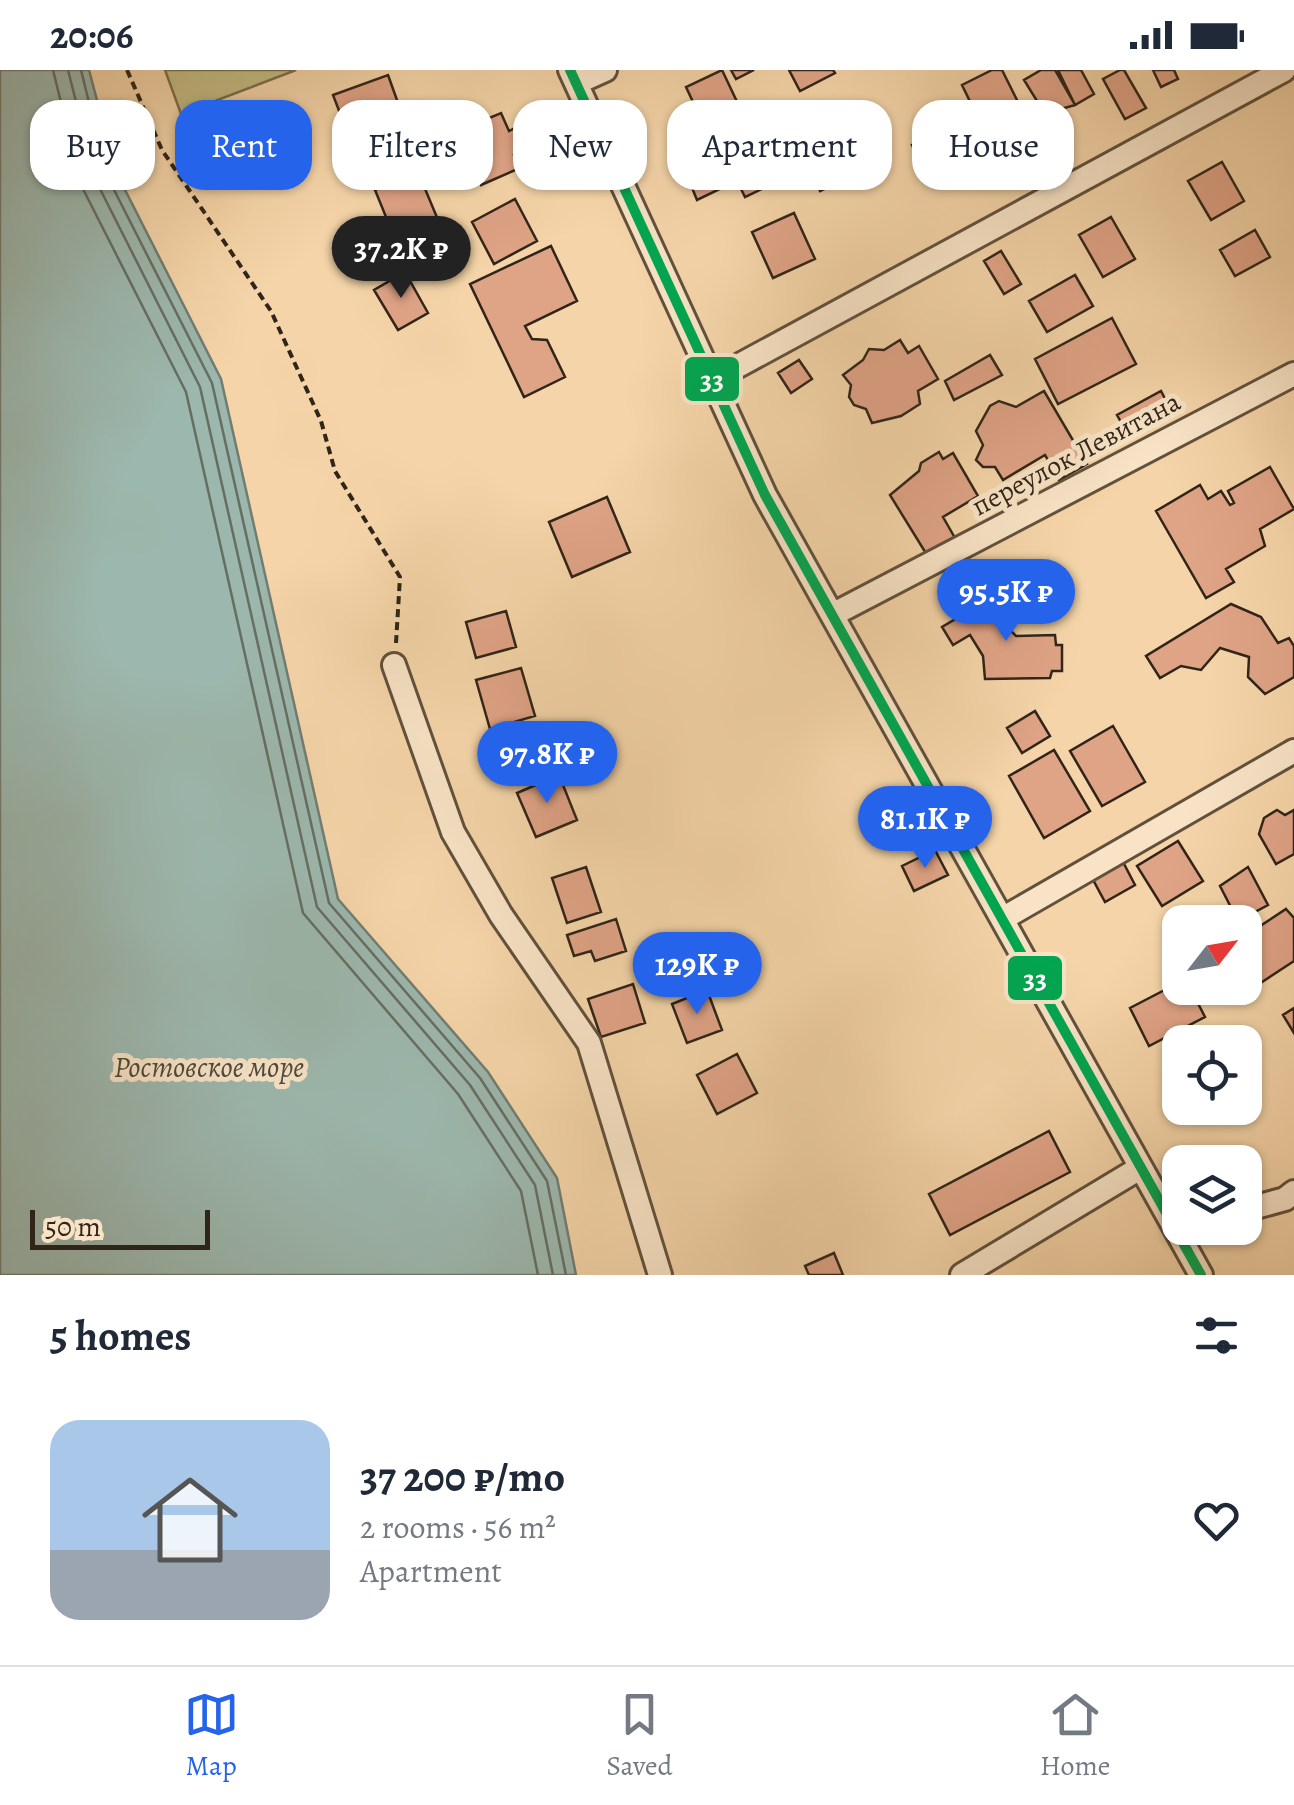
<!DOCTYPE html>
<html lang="en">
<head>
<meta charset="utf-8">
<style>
  :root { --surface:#fff; --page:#f6f6f7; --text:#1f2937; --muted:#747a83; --line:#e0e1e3; --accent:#2563eb }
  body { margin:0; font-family:Alegreya,serif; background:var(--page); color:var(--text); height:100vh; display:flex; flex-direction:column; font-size:38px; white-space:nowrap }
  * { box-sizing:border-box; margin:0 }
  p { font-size:32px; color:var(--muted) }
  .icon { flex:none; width:55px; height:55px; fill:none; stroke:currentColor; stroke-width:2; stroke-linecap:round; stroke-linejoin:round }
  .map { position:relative; height:1205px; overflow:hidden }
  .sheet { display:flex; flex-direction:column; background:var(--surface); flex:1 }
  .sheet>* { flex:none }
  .banner { position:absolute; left:30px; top:30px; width:1235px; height:90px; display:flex; gap:20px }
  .needle { width:65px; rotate:59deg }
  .fabs { position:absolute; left:1162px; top:835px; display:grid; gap:20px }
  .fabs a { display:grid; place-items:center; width:100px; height:100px; border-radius:20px; background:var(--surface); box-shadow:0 2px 8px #0004; font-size:50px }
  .scale { position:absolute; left:30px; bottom:25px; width:180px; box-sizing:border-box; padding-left:10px; border:5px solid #302518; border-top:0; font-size:28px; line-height:35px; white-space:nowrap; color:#302518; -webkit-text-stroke:8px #f8e3c6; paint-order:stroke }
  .price { position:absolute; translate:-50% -85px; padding:0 22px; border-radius:35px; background:var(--accent); color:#fff; font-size:32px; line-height:65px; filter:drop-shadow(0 2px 5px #0008) }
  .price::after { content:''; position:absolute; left:50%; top:60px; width:30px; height:22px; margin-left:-15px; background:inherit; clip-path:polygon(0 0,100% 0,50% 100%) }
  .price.current { background:#222; color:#fff }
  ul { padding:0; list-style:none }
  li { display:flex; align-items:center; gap:30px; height:250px; padding:0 50px }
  li span { display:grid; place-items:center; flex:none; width:280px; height:200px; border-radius:30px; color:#555 }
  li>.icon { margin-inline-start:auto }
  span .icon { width:120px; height:120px; fill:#fffc; stroke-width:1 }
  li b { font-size:42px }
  h2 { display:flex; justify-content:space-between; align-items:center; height:120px; padding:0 50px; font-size:42px }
  .chip { padding:0 35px; border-radius:30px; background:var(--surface); box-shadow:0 2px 8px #0004; font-size:35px; line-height:90px }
  .chip.current { background:var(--accent); color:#fff }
  .status { display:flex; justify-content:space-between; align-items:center; height:70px; padding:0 50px; background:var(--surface); direction:ltr }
  .status svg { height:28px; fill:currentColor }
  .tabs { display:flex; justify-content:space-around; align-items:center; height:140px; border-top:2px solid var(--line); background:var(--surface); font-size:28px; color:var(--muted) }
  .tabs a { display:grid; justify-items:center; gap:5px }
  .tabs .current { color:var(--accent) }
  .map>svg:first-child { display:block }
</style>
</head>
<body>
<div class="status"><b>20:06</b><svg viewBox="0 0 49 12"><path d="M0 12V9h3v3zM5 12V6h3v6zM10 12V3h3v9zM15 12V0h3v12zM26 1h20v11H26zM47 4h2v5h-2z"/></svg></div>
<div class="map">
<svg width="1294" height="1205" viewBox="0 0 1294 1205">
  <rect width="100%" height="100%" fill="#f4d4a8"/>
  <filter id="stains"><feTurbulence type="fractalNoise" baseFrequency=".002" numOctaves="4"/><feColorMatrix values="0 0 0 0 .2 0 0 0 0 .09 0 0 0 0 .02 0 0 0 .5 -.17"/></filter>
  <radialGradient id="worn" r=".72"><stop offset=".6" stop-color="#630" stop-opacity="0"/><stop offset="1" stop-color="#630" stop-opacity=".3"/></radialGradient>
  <path fill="#c3bb82" stroke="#7a704d" stroke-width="2.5" d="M 165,0 L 296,0 L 181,44 Z"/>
  <path fill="#9cb7ad" stroke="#717d71" stroke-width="2.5" d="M 0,0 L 89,0 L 116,102 L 221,309 L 338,829 L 488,1002 L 557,1108 L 576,1205 L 0,1205 Z"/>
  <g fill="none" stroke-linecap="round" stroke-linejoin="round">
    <path stroke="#666e62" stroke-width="2.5" d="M 53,0 L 82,117 L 186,322 L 303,843 L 458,1024 L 521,1121 L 538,1205
      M 68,0 L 96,111 L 200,317 L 317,837 L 470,1015 L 535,1115 L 553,1205
      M 81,0 L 107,106 L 212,313 L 329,833 L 480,1008 L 547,1111 L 566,1205"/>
  </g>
  <path fill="#dfa386" stroke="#302518" stroke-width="2.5" d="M 722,0 L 739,36 L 703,53 L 686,17 Z
    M 731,0 L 754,0 L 736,9 Z
    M 789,0 L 833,0 L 835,3 L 800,21 Z
    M 992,0 L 1002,0 L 1028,52 L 1006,63 L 997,44 L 980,52 L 962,15 Z
    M 1041,0 L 1055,0 L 1075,35 L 1061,39 L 1064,44 L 1050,52 L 1024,10 Z
    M 1058,0 L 1081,0 L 1094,24 L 1075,35 Z
    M 1120,0 L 1124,0 L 1146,38 L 1125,49 L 1103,9 Z
    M 1153,0 L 1174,0 L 1178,9 L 1161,17 Z
    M 388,5 L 402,44 L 348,64 L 333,25 Z
    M 501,43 L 509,61 L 519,56 L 528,79 L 514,85 L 520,98 L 481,115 L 470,89 L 453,97 L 441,68 Z
    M 951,59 L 968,95 L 929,112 L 912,75 Z
    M 863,61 L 878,94 L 820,121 L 811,100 L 835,89 L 829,76 Z
    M 759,72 L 778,111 L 745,127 L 726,88 Z
    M 708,85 L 726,116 L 697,130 L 684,98 Z
    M 1222,92 L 1244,131 L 1211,150 L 1188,111 Z
    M 418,102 L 441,157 L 397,174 L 375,120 Z
    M 515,129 L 537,171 L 494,194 L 472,152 Z
    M 794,143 L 815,189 L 773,208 L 752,162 Z
    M 1111,147 L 1135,189 L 1103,207 L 1079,165 Z
    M 1255,160 L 1270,187 L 1235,206 L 1220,180 Z
    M 551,176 L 577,231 L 525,256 L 532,269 L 547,270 L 565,307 L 524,327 L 470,214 Z
    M 1001,181 L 1021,214 L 1004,224 L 984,191 Z
    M 405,202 L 428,243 L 398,260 L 374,220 Z
    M 1075,205 L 1093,236 L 1047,262 L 1029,231 Z
    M 1112,248 L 1136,294 L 1058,334 L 1035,289 Z
    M 900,270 L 908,283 L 919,276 L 938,309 L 918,321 L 920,334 L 901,346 L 872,353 L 866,339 L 854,335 L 849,327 L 851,315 L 843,305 L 863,290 L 869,279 L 884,280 Z
    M 990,285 L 1002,305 L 954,330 L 945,311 Z
    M 799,290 L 812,309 L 791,323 L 778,303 Z
    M 1044,321 L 1087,394 L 1059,410 L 1045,385 L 1003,410 L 995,397 L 983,397 L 976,390 L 983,375 L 976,361 L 990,336 L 999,331 L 1016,337 Z
    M 1161,321 L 1173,344 L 1130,368 L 1117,345 Z
    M 939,382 L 943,389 L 953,383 L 978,426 L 943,447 L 955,468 L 927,485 L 890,425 L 919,401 L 921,393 Z
    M 1270,397 L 1294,439 L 1260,459 L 1265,476 L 1226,499 L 1234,512 L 1206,528 L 1156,441 L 1200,415 L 1208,429 L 1221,421 L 1230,435 L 1234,433 L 1228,421 Z
    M 607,427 L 630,482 L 572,507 L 549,452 Z
    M 998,524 L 1015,553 L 1008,558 L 1016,566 L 1055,565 L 1056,575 L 1062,575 L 1062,601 L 1052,601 L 1050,608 L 985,609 L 983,586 L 970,565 L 953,575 L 942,557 Z
    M 1231,534 L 1261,547 L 1278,573 L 1289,568 L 1294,576 L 1294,607 L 1265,624 L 1248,607 L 1249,587 L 1220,578 L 1201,600 L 1181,596 L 1160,608 L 1146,586 Z
    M 506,541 L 516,577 L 476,588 L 466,552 Z
    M 521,598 L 535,646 L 490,659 L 476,610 Z
    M 1035,641 L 1050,666 L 1022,683 L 1007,658 Z
    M 1113,656 L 1145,712 L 1102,736 L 1070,681 Z
    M 1054,680 L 1090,741 L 1044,768 L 1009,706 Z
    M 559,705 L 577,750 L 536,767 L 517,723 Z
    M 1277,740 L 1285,745 L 1294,740 L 1294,784 L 1276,794 L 1259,764 L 1264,748 Z
    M 1178,771 L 1203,811 L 1162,836 L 1137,796 Z
    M 935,780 L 948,805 L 914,821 L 902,796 Z
    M 1122,790 L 1135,815 L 1105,832 L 1091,806 Z
    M 586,797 L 601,842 L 567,853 L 552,808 Z
    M 1248,797 L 1268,835 L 1238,851 L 1220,816 Z
    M 1286,839 L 1294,848 L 1294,891 L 1259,914 L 1245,892 L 1245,866 Z
    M 616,849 L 626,881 L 595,891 L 591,881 L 574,886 L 567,865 Z
    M 1180,912 L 1180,918 L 1190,918 L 1205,947 L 1149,976 L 1130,938 Z
    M 633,914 L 645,953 L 601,967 L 588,929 Z
    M 707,920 L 722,960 L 687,973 L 672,934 Z
    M 1294,938 L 1294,963 L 1283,945 Z
    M 737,984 L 757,1023 L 717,1044 L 697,1005 Z
    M 1049,1061 L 1070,1102 L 950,1165 L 929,1124 Z
    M 834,1183 L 843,1205 L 809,1205 L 805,1196 Z"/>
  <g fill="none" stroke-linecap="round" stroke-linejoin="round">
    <defs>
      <path id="street" d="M 570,0 L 765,425 L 1201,1205
        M 576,13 L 605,0
        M 712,310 L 1284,0
        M 832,545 L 1294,304
        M 394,595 L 453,762 L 501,845 L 589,973 L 660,1205
        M 1002,849 L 1294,681
        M 1245,1140 L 1285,1129 L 1294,1122
        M 962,1205 L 1140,1098"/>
    </defs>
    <use href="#street" stroke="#61513c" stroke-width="28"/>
    <path stroke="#302518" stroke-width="4" stroke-dasharray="8 5" stroke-linecap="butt" d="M 127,0 L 162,80 L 271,241 L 321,351 L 335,401 L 400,507 L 396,573"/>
    <use href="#street" stroke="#f8e3c6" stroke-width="22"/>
    <defs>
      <path id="bus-1" d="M 570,0 L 765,425 L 1201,1205"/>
    </defs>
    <use href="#bus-1" stroke="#f8e3c6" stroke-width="18"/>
    <use href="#bus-1" stroke="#00a651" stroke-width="10"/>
  </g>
  <g text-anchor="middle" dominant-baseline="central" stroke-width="10" stroke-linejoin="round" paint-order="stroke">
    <g font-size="28" fill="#302518" stroke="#f8e3c6">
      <text transform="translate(1076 384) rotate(-28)">переулок Левитана</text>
    </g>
    <g font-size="30" font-style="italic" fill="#4b4a3d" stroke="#f8e3c6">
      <text x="209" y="997">Ростовское море</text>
    </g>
  </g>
  <g stroke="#f8e3c6" stroke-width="4">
    <rect x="683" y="285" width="58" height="48" rx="10" fill="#00a651"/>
    <rect x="1006" y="884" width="58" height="48" rx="10" fill="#00a651"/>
  </g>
  <g font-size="28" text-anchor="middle" font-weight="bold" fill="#fff">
    <text x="712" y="319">33</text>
    <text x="1035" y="918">33</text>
  </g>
  <rect width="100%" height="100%" filter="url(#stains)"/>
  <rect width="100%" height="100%" fill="url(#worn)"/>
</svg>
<div class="fabs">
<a><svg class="needle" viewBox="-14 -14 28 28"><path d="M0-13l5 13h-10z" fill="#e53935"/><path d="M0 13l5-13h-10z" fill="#747a83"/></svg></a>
<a><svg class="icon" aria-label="locate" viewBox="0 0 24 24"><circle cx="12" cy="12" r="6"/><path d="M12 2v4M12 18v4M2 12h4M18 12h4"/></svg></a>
<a><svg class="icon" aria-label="layers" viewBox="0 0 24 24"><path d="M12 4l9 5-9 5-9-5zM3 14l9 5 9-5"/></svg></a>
</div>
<div class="scale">50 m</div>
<b class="price current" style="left:401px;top:231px">37.2K ₽</b>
<b class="price" style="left:1006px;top:574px">95.5K ₽</b>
<b class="price" style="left:547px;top:736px">97.8K ₽</b>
<b class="price" style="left:925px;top:801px">81.1K ₽</b>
<b class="price" style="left:697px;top:947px">129K ₽</b>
<div class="banner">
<a class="chip">Buy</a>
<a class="chip current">Rent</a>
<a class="chip">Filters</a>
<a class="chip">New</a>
<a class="chip">Apartment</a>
<a class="chip">House</a>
</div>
</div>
<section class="sheet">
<h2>5 homes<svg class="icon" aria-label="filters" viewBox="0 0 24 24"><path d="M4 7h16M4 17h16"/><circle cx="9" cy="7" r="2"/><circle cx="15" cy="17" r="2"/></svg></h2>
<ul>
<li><span style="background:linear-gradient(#a9c7e8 65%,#9aa5b1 0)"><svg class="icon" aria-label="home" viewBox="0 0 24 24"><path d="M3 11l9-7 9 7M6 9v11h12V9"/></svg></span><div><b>37 200 ₽/mo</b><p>2 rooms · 56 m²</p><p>Apartment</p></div><svg class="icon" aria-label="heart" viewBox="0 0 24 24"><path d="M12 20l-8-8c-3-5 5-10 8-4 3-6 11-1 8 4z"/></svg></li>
</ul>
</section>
<nav class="tabs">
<a class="current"><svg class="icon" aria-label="map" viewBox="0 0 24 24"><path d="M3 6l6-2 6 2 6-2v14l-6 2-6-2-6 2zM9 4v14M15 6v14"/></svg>Map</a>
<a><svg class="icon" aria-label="saved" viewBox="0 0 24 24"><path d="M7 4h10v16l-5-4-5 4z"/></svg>Saved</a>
<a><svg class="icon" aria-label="home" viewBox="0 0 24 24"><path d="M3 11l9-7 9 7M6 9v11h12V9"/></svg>Home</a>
</nav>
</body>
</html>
